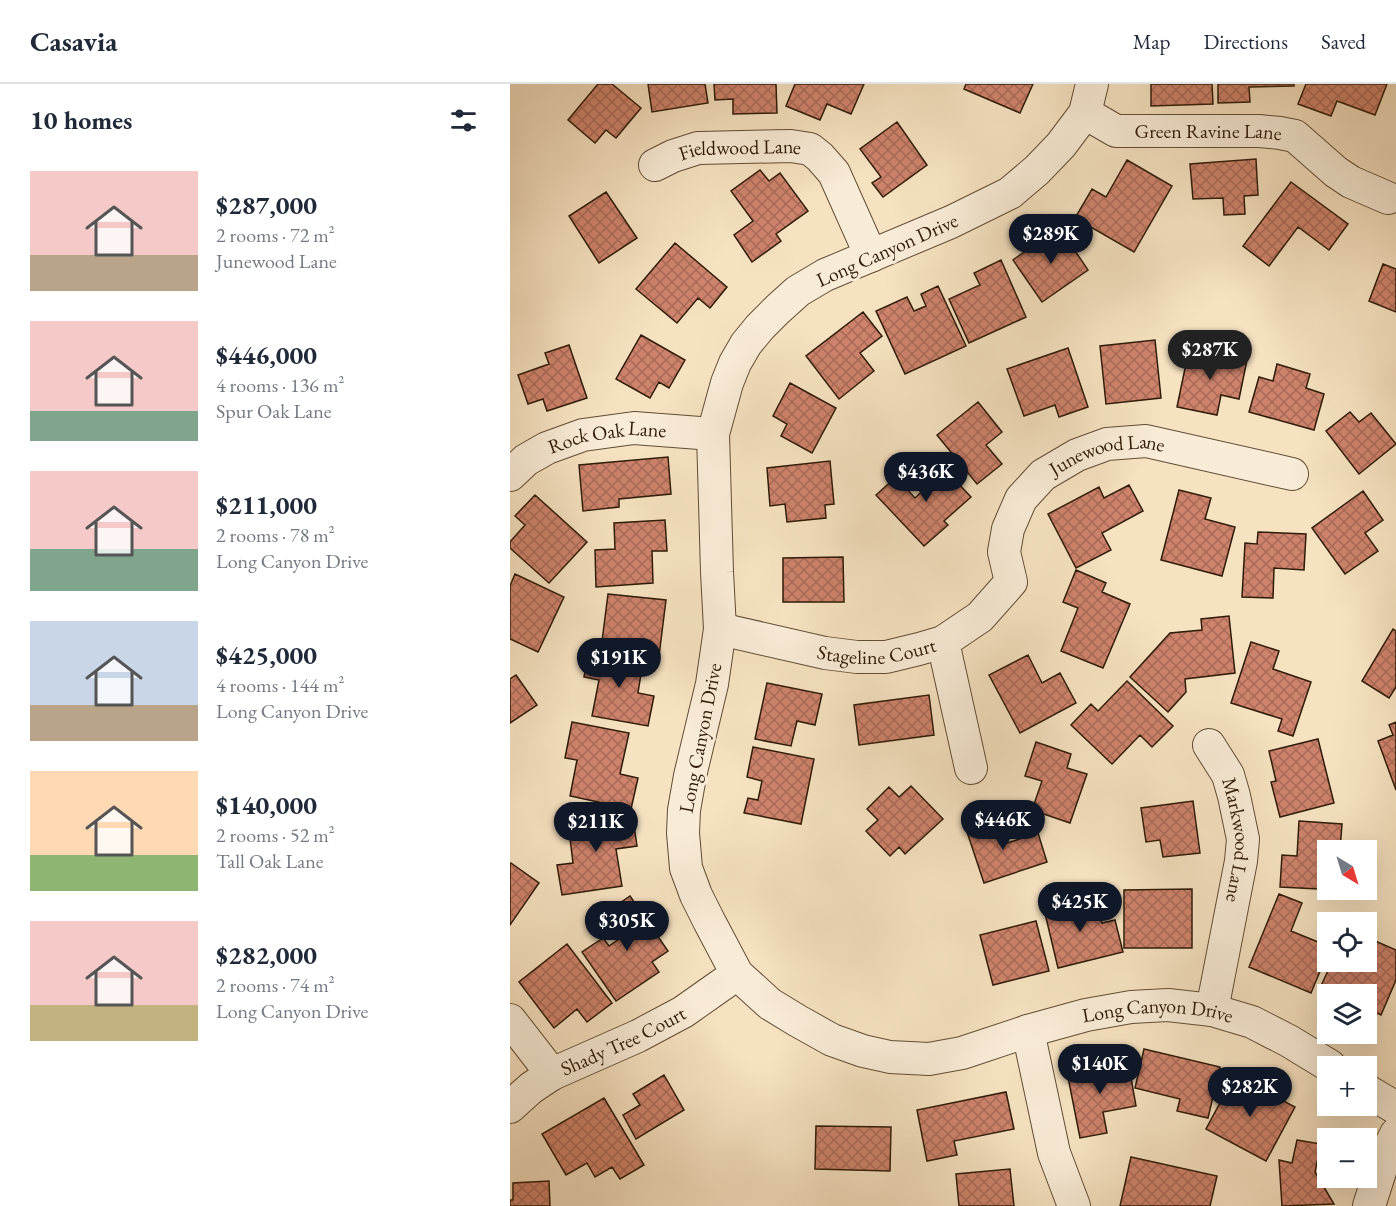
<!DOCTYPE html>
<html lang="en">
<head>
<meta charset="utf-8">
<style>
  :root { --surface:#fff; --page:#f6f6f7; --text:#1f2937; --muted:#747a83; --line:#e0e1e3; --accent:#111827 }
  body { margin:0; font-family:"EB Garamond",serif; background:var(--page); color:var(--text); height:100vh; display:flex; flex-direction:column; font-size:22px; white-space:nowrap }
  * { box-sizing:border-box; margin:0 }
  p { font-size:20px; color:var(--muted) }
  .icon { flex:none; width:33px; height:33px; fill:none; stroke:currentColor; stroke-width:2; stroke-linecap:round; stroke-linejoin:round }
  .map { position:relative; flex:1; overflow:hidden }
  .details { display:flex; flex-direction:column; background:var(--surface); width:510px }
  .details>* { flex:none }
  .needle { width:39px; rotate:142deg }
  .controls { position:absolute; left:807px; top:756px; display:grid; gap:12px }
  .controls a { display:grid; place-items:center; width:60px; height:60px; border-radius:0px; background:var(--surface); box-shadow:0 6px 24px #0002; font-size:30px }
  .price { position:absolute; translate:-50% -51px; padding:0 14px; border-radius:21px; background:var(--accent); color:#fff; font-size:20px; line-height:39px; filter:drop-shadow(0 2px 3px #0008) }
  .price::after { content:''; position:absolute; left:50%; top:36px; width:18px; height:14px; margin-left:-9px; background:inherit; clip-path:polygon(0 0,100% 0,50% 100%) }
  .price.current { background:#222; color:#fff }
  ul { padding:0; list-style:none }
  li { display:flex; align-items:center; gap:18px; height:150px; padding:0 30px }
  li span { display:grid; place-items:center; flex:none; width:168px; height:120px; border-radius:0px; color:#555 }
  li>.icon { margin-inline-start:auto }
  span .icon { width:72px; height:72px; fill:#fffc; stroke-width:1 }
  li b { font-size:26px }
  h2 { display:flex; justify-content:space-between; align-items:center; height:72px; padding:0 30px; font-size:26px }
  header { display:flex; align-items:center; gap:36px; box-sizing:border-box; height:84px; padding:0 30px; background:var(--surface); border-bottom:2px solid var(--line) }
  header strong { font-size:28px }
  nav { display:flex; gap:33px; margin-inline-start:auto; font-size:21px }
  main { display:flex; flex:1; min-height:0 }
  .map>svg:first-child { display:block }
</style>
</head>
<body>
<header>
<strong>Casavia</strong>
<nav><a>Map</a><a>Directions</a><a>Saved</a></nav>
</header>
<main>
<section class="details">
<h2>10 homes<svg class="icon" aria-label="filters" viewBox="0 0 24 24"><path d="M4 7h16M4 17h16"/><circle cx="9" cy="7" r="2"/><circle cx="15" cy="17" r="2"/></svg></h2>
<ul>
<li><span style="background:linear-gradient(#f6c9c9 70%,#b9a48a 0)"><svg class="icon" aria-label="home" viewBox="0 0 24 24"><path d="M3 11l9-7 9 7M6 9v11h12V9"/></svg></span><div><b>$287,000</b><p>2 rooms · 72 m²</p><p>Junewood Lane</p></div></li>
<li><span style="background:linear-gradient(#f6c9c9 75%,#7fa58c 0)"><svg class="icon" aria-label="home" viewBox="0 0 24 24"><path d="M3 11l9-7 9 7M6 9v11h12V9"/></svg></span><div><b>$446,000</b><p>4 rooms · 136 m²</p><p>Spur Oak Lane</p></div></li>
<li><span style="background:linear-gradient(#f6c9c9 65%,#7fa58c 0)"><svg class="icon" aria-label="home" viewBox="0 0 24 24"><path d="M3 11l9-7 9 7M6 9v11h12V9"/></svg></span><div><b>$211,000</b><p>2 rooms · 78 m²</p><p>Long Canyon Drive</p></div></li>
<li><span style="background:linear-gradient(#c9d6e8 70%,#b9a48a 0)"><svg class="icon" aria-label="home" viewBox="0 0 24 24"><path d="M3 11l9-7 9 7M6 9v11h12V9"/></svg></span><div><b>$425,000</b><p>4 rooms · 144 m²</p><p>Long Canyon Drive</p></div></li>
<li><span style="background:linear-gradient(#ffd9b3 70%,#8fb573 0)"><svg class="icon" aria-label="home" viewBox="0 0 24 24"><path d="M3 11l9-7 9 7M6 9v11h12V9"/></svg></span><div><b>$140,000</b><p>2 rooms · 52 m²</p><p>Tall Oak Lane</p></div></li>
<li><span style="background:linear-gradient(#f6c9c9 70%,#c2b280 0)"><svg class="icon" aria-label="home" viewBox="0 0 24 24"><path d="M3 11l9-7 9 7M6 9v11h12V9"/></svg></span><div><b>$282,000</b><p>2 rooms · 74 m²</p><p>Long Canyon Drive</p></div></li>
</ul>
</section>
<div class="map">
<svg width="886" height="1122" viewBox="0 0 886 1122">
  <defs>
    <pattern id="building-cross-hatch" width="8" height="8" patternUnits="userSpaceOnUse" patternTransform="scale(1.5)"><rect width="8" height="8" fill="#ce836c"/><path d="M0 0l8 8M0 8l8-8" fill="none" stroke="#a86a57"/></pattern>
  </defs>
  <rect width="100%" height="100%" fill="#f6e2c1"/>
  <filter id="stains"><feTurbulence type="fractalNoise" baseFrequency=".00333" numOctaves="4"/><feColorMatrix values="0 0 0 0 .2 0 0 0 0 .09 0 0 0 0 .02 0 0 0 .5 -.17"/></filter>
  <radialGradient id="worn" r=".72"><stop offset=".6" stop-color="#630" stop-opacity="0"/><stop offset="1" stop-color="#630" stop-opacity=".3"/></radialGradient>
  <path fill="url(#building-cross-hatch)" stroke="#2f1b06" stroke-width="1.5" d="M 88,0 L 102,0 L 131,24 L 106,54 L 96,46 L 85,59 L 58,36 Z
    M 138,0 L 195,0 L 198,19 L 142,28 Z
    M 204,0 L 266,0 L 267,29 L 223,30 L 223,15 L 205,16 Z
    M 285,0 L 354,0 L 341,30 L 317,20 L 310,36 L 276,22 Z
    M 456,0 L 523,0 L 510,29 L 454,5 Z
    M 641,0 L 702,0 L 703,20 L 641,22 Z
    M 708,0 L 784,0 L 784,2 L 739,3 L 740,18 L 708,19 Z
    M 796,0 L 877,0 L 865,31 L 827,17 L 821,32 L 788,20 Z
    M 387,38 L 417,81 L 373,113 L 362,99 L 371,93 L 350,65 Z
    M 746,75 L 748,111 L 734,112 L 735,130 L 714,131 L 713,114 L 683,115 L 680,80 Z
    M 617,76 L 662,102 L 624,168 L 565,134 L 582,105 L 596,113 Z
    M 250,86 L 259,97 L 270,89 L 298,127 L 266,150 L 271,157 L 242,178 L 224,151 L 243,137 L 221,107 Z
    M 781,98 L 838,140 L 819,166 L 788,143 L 759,182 L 733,162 Z
    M 96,108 L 127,154 L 89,179 L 59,132 Z
    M 549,143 L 578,186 L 532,218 L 503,176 Z
    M 165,159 L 217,203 L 200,224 L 188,214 L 167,239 L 126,205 Z
    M 491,176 L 516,233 L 459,259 L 439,215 L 470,201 L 464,189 Z
    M 873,180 L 886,185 L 886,228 L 859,217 Z
    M 428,202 L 456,262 L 395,290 L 366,227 L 397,213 L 404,227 L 416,222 L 411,210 Z
    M 353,228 L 372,252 L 350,269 L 364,287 L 329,315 L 296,272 Z
    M 131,251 L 175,276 L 159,304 L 149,298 L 140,314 L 106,295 Z
    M 645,256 L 651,314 L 596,320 L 590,262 Z
    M 59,261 L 77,314 L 37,327 L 33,315 L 18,320 L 8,291 L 39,280 L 35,269 Z
    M 558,264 L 578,323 L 549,333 L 545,321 L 514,332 L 497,285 Z
    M 679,265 L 737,276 L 729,315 L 711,311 L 707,331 L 667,323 Z
    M 767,280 L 800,290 L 796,304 L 814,310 L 804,346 L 739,328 L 749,293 L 763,297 Z
    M 280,299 L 326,324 L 302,369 L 271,352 L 277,340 L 263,332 Z
    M 468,318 L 492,348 L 476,361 L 492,380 L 467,400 L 427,351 Z
    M 840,328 L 849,338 L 861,329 L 886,360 L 849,390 L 816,347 Z
    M 158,373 L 161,410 L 109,415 L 109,423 L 73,427 L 69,381 Z
    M 320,377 L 324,420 L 315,421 L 316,434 L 277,438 L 275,420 L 260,422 L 257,384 Z
    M 428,378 L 461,413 L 434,437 L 438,441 L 414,462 L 366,411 L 386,393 L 405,414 L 420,400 L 413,392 Z
    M 619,401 L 633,427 L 592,449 L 601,466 L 566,484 L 538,430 L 589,403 L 594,414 Z
    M 669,406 L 701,414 L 695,435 L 725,443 L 712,492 L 651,476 Z
    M 853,407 L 873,436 L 855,449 L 868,467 L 835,490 L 802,444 Z
    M 25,411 L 77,458 L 39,499 L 0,464 L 0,458 L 15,441 L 5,432 Z
    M 155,436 L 157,467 L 142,467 L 143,499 L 86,503 L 85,466 L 105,465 L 104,439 Z
    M 748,448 L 796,450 L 794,486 L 764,484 L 763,514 L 732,513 L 735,459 L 747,460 Z
    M 333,473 L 334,518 L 273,518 L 273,474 Z
    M 566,486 L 596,499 L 592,508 L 620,520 L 593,584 L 551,567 L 568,524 L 553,518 Z
    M 5,490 L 54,513 L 28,568 L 0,555 L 0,502 Z
    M 98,510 L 156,516 L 149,572 L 91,565 Z
    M 719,532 L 725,589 L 675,595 L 676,608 L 658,628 L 620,593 L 660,549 L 692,546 L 691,535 Z
    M 883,545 L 886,547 L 886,603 L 879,614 L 852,597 Z
    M 741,558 L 769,567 L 763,585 L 801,598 L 783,652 L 768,647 L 772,635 L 721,619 Z
    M 79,568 L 133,577 L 128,609 L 144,612 L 138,642 L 82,632 L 89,596 L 74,593 Z
    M 518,571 L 532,599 L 550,589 L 566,619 L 510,649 L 479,591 Z
    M 6,591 L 27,621 L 0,639 L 0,595 Z
    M 617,597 L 663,642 L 642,663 L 630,651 L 602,680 L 561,641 L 581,620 L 588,627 Z
    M 257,599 L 312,610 L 305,641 L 287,637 L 281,662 L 245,655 Z
    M 419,611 L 424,651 L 349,661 L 344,621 Z
    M 62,638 L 119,649 L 110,690 L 128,694 L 121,725 L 60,712 L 67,676 L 55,674 Z
    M 886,638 L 886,706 L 868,657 L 883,651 L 879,641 Z
    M 808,655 L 824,719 L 770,733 L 761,698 L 766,697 L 759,667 Z
    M 526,658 L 561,670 L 557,684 L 577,690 L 560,739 L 522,726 L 532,697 L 515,692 Z
    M 243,663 L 304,675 L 291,740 L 234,729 L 238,714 L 248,716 L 252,697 L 237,693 Z
    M 401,702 L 433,735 L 395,770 L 389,763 L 380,772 L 356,747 L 368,736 L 357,725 L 379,703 L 389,713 Z
    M 683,717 L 690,769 L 653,773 L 650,756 L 636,758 L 631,724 Z
    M 122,728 L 127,762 L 106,765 L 112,802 L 52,811 L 47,781 L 63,779 L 58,738 Z
    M 488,734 L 497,759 L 528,749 L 537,778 L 474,799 L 456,745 Z
    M 789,737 L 832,740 L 830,766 L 818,766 L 818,806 L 828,806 L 770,803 L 772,771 L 787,772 Z
    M 1,779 L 29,799 L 0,841 L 0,780 Z
    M 682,805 L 682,864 L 614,864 L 614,806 Z
    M 769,810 L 792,819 L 781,847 L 818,862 L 818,868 L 801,909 L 739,883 Z
    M 120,812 L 158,867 L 142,878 L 149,888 L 106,917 L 72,868 L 93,854 L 99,862 L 116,850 L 100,826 Z
    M 568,812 L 571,824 L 587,820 L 592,839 L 605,836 L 613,868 L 548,884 L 533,821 Z
    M 526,837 L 539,887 L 483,901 L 470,851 Z
    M 856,853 L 886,866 L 886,896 L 871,931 L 856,924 L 856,910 L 825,910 L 810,904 L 822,878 L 856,878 Z
    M 57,860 L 102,919 L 77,938 L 67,925 L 44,944 L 9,898 Z
    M 634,965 L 710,983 L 698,1034 L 667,1027 L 670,1015 L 625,1004 Z
    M 618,977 L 626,1022 L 593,1028 L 597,1049 L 570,1054 L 557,988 Z
    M 154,991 L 174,1026 L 126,1055 L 113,1031 L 130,1021 L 123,1010 Z
    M 725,991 L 785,1023 L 756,1077 L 696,1045 Z
    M 496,1008 L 504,1045 L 444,1057 L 447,1071 L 417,1077 L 407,1026 Z
    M 94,1014 L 134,1081 L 110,1095 L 102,1083 L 85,1093 L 77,1079 L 56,1091 L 32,1050 Z
    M 306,1042 L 381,1043 L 380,1087 L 305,1085 Z
    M 787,1056 L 811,1060 L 805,1088 L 824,1120 L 772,1122 L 769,1076 L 782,1079 Z
    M 621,1073 L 707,1092 L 700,1122 L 610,1122 Z
    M 500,1085 L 504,1122 L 449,1122 L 446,1090 Z
    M 39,1097 L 40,1122 L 0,1122 L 0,1116 L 3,1116 L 3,1099 Z"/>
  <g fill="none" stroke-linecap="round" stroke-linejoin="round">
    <defs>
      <g id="minor">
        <path id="s1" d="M 582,0 L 575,29 L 551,61 L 527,86 L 500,109 L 441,138 L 315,191 L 288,207 L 268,225 L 250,243 L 236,260 L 225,279 L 217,299 L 203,350 L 207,488 L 210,545 L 202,600 L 180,692 L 174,726 L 173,749 L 176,784 L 186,811 L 199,837 L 227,890 L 260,920 L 288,937 L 322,956 L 353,967 L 380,973 L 419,975 L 452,969 L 518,947 L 576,931 L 621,923 L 658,921 L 702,926 L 742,938 L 779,957 L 820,982"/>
        <path id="s2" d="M 575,29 L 606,47 L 749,47 L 770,49 L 785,52 L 826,88 L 841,98 L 878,114"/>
        <path id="s3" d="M 145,81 L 163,72 L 188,64 L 281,62 L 300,65 L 310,73 L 324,89 L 361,172"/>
        <path id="s4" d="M 0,391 L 16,376 L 37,364 L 73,351 L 124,344 L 203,350"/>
        <path id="s5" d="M 210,545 L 315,569 L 347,573 L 376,573 L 409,565 L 433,558 L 470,533 L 501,498 L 494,468 L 498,445 L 511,415 L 533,391 L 567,371 L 597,360 L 636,357 L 782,390"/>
        <path d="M 433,558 L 461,684"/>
        <path id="s6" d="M 699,661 L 718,691 L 724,712 L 733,755 L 731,777 L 702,926"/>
        <path d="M 0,936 L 42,990"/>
        <path d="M 518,947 L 544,1069 L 564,1122"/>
        <path d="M 856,1006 L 886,1024"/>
        <path id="s7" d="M 0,1023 L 21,1004 L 42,990 L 128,952 L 173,928 L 227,890"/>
        <path d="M 859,1122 L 875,1072 L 886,1050"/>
      </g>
    </defs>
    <use href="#minor" stroke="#614d35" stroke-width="34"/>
    <use href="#minor" stroke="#f9ecd7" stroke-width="32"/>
  </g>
  <g text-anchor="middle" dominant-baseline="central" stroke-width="6" stroke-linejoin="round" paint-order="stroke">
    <g font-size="20" fill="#2f1b06" stroke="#f9ecd7">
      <text stroke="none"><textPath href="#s2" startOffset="128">Green Ravine Lane</textPath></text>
      <text stroke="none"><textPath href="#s3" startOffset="88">Fieldwood Lane</textPath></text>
      <text transform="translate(377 166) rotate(-24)">Long Canyon Drive</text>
      <text stroke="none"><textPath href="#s4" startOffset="108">Rock Oak Lane</textPath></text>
      <text stroke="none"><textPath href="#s5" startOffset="508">Junewood Lane</textPath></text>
      <text stroke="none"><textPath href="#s5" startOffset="160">Stageline Court</textPath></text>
      <text transform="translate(190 654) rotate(-79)">Long Canyon Drive</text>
      <text stroke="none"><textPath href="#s6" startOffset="102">Markwood Lane</textPath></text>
      <text stroke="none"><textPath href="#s1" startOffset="1552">Long Canyon Drive</textPath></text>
      <text stroke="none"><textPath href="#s7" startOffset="132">Shady Tree Court</textPath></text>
    </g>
  </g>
  <rect width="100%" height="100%" filter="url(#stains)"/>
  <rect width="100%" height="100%" fill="url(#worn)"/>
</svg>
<div class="controls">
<a><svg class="needle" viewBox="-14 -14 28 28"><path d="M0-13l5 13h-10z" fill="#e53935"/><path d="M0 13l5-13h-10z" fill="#747a83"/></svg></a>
<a><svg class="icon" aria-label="locate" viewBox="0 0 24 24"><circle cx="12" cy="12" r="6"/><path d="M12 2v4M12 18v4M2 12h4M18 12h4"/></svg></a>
<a><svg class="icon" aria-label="layers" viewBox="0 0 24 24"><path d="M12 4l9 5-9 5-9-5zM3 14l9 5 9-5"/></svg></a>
<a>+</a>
<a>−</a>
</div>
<b class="price" style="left:541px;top:181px">$289K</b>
<b class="price current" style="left:700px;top:297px">$287K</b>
<b class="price" style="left:416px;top:419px">$436K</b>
<b class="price" style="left:109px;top:605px">$191K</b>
<b class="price" style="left:493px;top:767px">$446K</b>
<b class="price" style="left:86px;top:769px">$211K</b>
<b class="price" style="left:570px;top:849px">$425K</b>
<b class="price" style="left:117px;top:868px">$305K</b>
<b class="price" style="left:590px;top:1011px">$140K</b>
<b class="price" style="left:740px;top:1034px">$282K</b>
</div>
</main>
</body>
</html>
